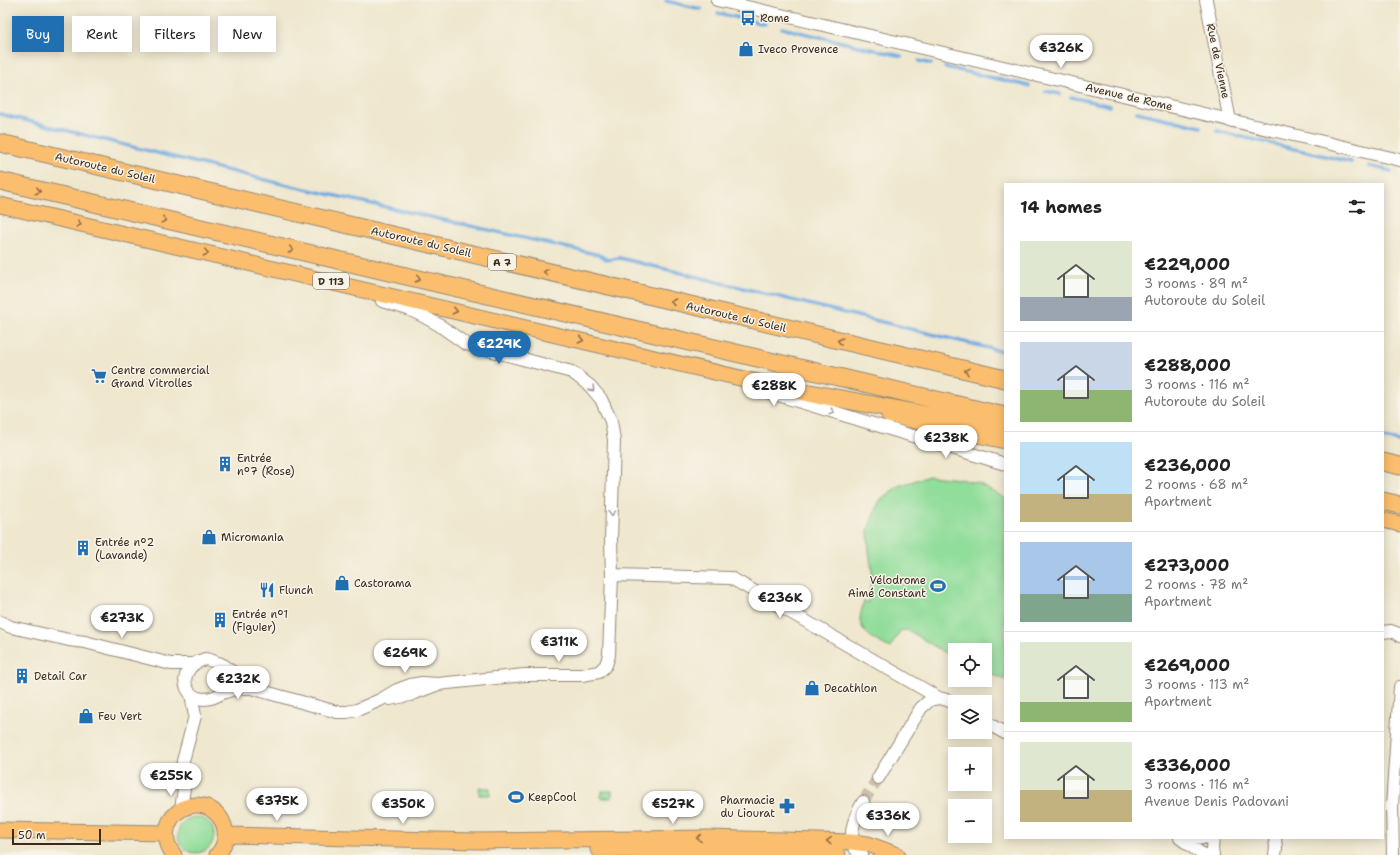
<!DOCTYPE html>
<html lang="en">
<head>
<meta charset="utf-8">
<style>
  :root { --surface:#fff; --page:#f6f6f6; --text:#222; --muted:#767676; --line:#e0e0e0; --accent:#1f6fb2 }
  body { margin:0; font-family:"Shantell Sans",sans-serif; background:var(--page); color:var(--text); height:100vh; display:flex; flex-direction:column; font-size:15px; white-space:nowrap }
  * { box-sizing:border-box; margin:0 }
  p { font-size:13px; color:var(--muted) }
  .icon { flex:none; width:22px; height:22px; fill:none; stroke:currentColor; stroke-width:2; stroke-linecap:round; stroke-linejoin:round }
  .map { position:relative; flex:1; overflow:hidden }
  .panel { position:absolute; left:1004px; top:183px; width:380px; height:656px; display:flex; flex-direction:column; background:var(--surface); border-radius:0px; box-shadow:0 2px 10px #0003 }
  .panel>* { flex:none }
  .banner { position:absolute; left:12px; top:16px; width:380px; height:36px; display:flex; gap:8px }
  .controls { position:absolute; left:948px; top:643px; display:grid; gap:8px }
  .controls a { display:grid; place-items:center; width:44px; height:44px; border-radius:0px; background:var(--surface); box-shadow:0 2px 10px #0003; font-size:20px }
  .scale { position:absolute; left:12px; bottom:10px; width:89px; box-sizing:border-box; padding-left:4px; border:2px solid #3b2a1e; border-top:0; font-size:11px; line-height:14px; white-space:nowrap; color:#3b2a1e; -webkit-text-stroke:3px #f7f3e8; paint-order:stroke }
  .price { position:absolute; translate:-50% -34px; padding:0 9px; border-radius:14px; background:#fff; color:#222; font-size:13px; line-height:26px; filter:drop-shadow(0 1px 2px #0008) }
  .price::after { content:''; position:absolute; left:50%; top:24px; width:12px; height:9px; margin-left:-6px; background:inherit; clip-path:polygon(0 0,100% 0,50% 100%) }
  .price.on { background:var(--accent); color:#fff }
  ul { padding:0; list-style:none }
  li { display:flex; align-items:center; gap:12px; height:100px; padding:0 16px }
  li+li { border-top:1px solid var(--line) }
  li span { display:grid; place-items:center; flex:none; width:112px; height:80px; border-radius:0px; color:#555 }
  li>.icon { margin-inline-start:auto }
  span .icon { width:48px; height:48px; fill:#fffc; stroke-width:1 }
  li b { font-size:17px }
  h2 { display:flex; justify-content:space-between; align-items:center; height:48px; padding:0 16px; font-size:17px }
  .pill { padding:0 14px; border-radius:0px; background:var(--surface); box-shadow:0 2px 10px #0003; font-size:14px; line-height:36px }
  .pill.on { background:var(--accent); color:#fff }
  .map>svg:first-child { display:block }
</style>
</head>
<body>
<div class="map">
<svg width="1400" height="855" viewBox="0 0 1400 855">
  <rect width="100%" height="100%" fill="#f7f3e8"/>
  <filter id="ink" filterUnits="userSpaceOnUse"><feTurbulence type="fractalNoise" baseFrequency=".025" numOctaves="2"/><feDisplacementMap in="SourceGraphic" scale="8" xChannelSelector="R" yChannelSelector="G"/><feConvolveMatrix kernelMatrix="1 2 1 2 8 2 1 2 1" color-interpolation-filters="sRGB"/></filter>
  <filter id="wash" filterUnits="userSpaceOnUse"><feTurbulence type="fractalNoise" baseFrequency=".012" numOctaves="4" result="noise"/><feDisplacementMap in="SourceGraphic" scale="16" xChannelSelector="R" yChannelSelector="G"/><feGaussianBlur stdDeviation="0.9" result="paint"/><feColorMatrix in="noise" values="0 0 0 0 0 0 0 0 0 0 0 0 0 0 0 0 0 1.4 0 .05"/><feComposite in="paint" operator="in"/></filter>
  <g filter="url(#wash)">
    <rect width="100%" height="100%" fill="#efe7ce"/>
    <path fill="#91dd9a" stroke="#66845c" d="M 929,476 L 960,479 L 980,484 L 1005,498 L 1005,680 L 985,671 L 985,650 L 955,650 L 955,659 L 908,630 L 900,631 L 890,648 C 879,642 862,635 860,620 C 860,614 863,606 864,601 L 868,603 L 872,571 L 869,552 L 868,530 L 876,508 L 881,499 L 898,486 Z
      M 479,788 L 490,788 L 490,795 L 479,795 Z
      M 602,791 L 612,791 L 612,798 L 601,798 Z
      M178 835a18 18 0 1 1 36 0a18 18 0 1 1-36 0Z"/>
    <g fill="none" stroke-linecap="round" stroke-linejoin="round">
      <path stroke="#70aae0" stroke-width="3.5" d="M 666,1 L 701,9
        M 718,13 L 765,24
        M 782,28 L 901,56
        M 919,61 L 931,64
        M 945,67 L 1029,86
        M 1046,91 L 1060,94
        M 1071,97 L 1110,106
        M 1137,112 L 1201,127
        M 0,114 L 274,182 L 600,255 C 612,263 607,259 620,258 L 1005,352
        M 1217,131 L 1351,162
        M 1369,166 L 1391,171
        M 1383,438 L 1400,441"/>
    </g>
  </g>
  <g filter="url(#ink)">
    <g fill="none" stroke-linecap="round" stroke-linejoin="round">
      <path stroke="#cbc1ab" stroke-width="12" stroke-dasharray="12 6" stroke-linecap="butt" d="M 863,802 L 878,778"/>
      <defs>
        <path id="minor" d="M 717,0 L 1400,160
          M 1206,0 L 1230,121
          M 748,386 L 1005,464
          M 612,575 L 731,578 L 939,698 L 947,700 L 955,704
          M 0,622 L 11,627 L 69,640 L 85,642 L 171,664 L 192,664
          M 1383,632 L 1391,631 L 1399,634 L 1400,636
          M 205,659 C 224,661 227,677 222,693 C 187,715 169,669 205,659 Z
          M 219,663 L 225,666 L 251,688
          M 222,693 L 238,688 L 251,688 L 337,712 L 347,712 L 357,710 L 380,700 L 397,690 L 410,685 L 422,683 L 438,684 L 524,675 L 582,675 L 599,672 L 606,665 L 609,655 L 612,575 L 611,540 L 614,440 L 611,421 L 601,399 L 590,386 L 572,372 L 466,344 L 439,325 L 423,316 L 408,309 L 382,301
          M 390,699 L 410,695 L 436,685
          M 985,722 L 1005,733
          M 878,778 L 921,708 L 930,700 L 939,698
          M 181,809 L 184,788 L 181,775 L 183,761 L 195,716 L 191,694
          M 1180,838 L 1203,855
          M 1188,838 L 1194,839 L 1203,838
          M 1213,838 L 1212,849 L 1213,855
          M 1275,838 L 1276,848 L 1275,855
          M 862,855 C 859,853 856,851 855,848 C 847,834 856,815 863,802
          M 1393,855 L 1392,806 L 1400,687"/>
        <path id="major" d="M 0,205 L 821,397
          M 889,415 L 1005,441
          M 1383,520 L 1400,524
          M 0,830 L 166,833
          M 226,835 L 477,841 L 709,838 L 852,842 L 868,844 L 897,855
          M 598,849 L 838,855
          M 174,855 C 149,823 192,788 217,814 C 221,818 224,823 225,830 C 226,839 224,848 217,855"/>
        <path id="highway" d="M 0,143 L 1005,379
          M 0,181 L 1005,416
          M 810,393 L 1005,430
          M 1383,462 L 1400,466
          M 1383,501 L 1400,505"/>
      </defs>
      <use href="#minor" stroke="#958876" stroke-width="14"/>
      <use href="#major" stroke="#958876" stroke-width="17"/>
      <use href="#highway" stroke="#958876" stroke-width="19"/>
      <use href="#minor" stroke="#fff" stroke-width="12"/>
      <use href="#major" stroke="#fbbe6e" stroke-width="15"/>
      <use href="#highway" stroke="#fbbe6e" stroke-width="17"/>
    </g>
    <defs><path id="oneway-chevron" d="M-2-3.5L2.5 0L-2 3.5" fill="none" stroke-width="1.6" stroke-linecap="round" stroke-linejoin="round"/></defs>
    <g stroke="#916d42">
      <use href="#oneway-chevron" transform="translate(38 191) rotate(13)"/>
      <use href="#oneway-chevron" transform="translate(164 220) rotate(13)"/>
      <use href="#oneway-chevron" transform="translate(79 224) rotate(13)"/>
      <use href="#oneway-chevron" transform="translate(291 250) rotate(13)"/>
      <use href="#oneway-chevron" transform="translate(206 253) rotate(13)"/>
      <use href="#oneway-chevron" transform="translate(546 272) rotate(-167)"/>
      <use href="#oneway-chevron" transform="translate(418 279) rotate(13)"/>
      <use href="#oneway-chevron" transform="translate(673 302) rotate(-167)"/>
      <use href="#oneway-chevron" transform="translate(455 311) rotate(13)"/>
      <use href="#oneway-chevron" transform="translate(581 340) rotate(13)"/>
      <use href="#oneway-chevron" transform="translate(840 341) rotate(-167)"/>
      <use href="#oneway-chevron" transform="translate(967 371) rotate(-168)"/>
      <use href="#oneway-chevron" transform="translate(699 838) rotate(179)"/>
      <use href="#oneway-chevron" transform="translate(829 841) rotate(-178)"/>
    </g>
    <g stroke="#a79f9a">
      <use href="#oneway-chevron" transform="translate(592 389) rotate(46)"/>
      <use href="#oneway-chevron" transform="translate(832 412) rotate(17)"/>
      <use href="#oneway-chevron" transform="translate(612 513) rotate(91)"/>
    </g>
  </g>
  <defs>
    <symbol id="bus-bare" viewBox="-9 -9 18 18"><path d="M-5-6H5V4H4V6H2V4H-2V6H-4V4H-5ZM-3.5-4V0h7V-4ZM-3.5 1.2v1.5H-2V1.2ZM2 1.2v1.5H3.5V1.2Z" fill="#1f6fb2" stroke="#f7f3e8" stroke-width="2.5" paint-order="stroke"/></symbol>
    <symbol id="shop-bare" viewBox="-9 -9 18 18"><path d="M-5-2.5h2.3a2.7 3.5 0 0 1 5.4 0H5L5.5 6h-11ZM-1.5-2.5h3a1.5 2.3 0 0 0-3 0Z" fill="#1f6fb2" stroke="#f7f3e8" stroke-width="2.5" paint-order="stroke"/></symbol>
    <symbol id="supermarket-bare" viewBox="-9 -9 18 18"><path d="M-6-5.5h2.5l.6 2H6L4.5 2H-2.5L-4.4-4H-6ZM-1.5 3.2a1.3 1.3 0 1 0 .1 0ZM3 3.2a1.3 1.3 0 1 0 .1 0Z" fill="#1f6fb2" stroke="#f7f3e8" stroke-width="2.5" paint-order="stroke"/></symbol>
    <symbol id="building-bare" viewBox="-9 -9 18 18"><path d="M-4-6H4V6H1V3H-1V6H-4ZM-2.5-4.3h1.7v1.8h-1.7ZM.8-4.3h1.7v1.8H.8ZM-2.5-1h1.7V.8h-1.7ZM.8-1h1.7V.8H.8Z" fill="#1f6fb2" stroke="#f7f3e8" stroke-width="2.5" paint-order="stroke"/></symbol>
    <symbol id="stadium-bare" viewBox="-9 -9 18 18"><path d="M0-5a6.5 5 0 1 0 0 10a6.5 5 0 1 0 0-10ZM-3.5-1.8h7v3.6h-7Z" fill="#1f6fb2" stroke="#f7f3e8" stroke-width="2.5" paint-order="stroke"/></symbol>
    <symbol id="restaurant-bare" viewBox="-9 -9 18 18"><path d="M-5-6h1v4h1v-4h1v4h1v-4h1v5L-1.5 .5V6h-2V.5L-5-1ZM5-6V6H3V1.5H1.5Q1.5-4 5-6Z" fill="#1f6fb2" stroke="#f7f3e8" stroke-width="2.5" paint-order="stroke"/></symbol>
    <symbol id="pharmacy-bare" viewBox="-9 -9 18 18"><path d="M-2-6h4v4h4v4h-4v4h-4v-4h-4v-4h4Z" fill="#1f6fb2" stroke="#f7f3e8" stroke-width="2.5" paint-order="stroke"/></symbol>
  </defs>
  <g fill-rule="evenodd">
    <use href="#bus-bare" x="737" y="7" width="22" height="22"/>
    <use href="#shop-bare" x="735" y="38" width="22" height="22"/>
    <use href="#supermarket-bare" x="88" y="365" width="22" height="22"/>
    <use href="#building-bare" x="214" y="453" width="22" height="22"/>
    <use href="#shop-bare" x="198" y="526" width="22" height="22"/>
    <use href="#building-bare" x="72" y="537" width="22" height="22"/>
    <use href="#shop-bare" x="331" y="572" width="22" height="22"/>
    <use href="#stadium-bare" x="927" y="575" width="22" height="22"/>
    <use href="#restaurant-bare" x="256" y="579" width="22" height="22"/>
    <use href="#building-bare" x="209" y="609" width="22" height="22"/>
    <use href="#building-bare" x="11" y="665" width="22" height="22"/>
    <use href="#shop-bare" x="801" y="677" width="22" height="22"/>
    <use href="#shop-bare" x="75" y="705" width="22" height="22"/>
    <use href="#stadium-bare" x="505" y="786" width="22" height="22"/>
    <use href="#pharmacy-bare" x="776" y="795" width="22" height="22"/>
  </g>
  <g text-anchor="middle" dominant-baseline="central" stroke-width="3" stroke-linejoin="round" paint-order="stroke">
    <g fill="#f7f3e8" stroke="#73665b" stroke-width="1">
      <rect x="488" y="254" width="28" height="16" rx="3"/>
      <rect x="313" y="273" width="36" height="16" rx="3"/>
    </g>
    <g font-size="10" font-weight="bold" fill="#3b2a1e">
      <text x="502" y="262">A 7</text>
      <text x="331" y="281">D 113</text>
    </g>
    <g font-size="11" fill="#3b2a1e" stroke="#f7f3e8" text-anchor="start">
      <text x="760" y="18">Rome</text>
      <text x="758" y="49">Iveco Provence</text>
      <text x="111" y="370">Centre commercial<tspan x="111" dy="13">Grand Vitrolles</tspan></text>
      <text x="237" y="458">Entrée<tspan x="237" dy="13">n°7 (Rose)</tspan></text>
      <text x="221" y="537">Micromania</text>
      <text x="95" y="542">Entrée n°2<tspan x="95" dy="13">(Lavande)</tspan></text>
      <text x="926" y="580" text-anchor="end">Vélodrome<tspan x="926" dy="13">Aimé Constant</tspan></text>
      <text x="354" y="583">Castorama</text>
      <text x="279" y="590">Flunch</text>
      <text x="232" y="614">Entrée n°1<tspan x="232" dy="13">(Figuier)</tspan></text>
      <text x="34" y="676">Detail Car</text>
      <text x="824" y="688">Decathlon</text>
      <text x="98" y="716">Feu Vert</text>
      <text x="528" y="797">KeepCool</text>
      <text x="775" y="800" text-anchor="end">Pharmacie<tspan x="775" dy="13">du Liourat</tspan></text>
    </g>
    <g font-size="11" fill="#3b2a1e" stroke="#f7f3e8">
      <text transform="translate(1218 61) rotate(78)">Rue de Vienne</text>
      <text transform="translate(1129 97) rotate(13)">Avenue de Rome</text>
      <text transform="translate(105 168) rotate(13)">Autoroute du Soleil</text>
      <text transform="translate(421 242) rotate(13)">Autoroute du Soleil</text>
      <text transform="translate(736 317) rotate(13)">Autoroute du Soleil</text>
    </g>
  </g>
</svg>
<div class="controls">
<a><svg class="icon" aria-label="locate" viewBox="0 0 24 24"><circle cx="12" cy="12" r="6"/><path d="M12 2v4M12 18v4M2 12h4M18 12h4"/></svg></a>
<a><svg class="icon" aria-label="layers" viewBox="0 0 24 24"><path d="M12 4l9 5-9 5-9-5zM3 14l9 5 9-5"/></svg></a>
<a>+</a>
<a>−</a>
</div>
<div class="scale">50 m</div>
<b class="price" style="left:1061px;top:69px">€326K</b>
<b class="price on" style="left:499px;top:365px">€229K</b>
<b class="price" style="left:774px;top:407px">€288K</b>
<b class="price" style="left:946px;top:459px">€238K</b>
<b class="price" style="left:780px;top:619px">€236K</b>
<b class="price" style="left:122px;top:639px">€273K</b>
<b class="price" style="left:559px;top:663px">€311K</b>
<b class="price" style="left:405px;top:674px">€269K</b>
<b class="price" style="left:238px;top:700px">€232K</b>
<b class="price" style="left:171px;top:797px">€255K</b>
<b class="price" style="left:277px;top:822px">€375K</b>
<b class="price" style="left:403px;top:825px">€350K</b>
<b class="price" style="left:673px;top:825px">€527K</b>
<b class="price" style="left:888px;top:837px">€336K</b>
<div class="banner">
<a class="pill on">Buy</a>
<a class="pill">Rent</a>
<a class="pill">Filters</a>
<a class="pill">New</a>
</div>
<section class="panel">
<h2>14 homes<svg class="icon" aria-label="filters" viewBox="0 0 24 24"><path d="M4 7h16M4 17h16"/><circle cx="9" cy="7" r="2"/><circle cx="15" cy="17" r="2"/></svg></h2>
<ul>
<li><span style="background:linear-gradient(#dfe7d0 70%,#9aa5b1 0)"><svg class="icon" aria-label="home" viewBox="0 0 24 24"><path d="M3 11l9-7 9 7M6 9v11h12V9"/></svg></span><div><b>€229,000</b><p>3 rooms · 89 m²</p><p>Autoroute du Soleil</p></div></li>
<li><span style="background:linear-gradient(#c9d6e8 60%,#8fb573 0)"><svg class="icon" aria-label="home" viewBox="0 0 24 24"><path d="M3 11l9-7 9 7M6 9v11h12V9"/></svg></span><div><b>€288,000</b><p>3 rooms · 116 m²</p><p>Autoroute du Soleil</p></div></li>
<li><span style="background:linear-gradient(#bfe0f5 65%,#c2b280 0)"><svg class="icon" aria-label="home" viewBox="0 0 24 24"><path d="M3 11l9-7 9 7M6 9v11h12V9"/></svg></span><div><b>€236,000</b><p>2 rooms · 68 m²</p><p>Apartment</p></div></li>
<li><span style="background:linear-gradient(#a9c7e8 65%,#7fa58c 0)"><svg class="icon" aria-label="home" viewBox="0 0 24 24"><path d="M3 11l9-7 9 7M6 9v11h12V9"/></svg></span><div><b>€273,000</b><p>2 rooms · 78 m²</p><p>Apartment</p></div></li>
<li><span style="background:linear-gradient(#dfe7d0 75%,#8fb573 0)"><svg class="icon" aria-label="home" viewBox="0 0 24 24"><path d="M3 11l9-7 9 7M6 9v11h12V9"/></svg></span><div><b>€269,000</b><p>3 rooms · 113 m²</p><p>Apartment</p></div></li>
<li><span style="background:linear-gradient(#dfe7d0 60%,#c2b280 0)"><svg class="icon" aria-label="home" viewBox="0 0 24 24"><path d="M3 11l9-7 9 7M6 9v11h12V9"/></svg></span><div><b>€336,000</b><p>3 rooms · 116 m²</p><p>Avenue Denis Padovani</p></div></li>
</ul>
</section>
</div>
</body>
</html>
